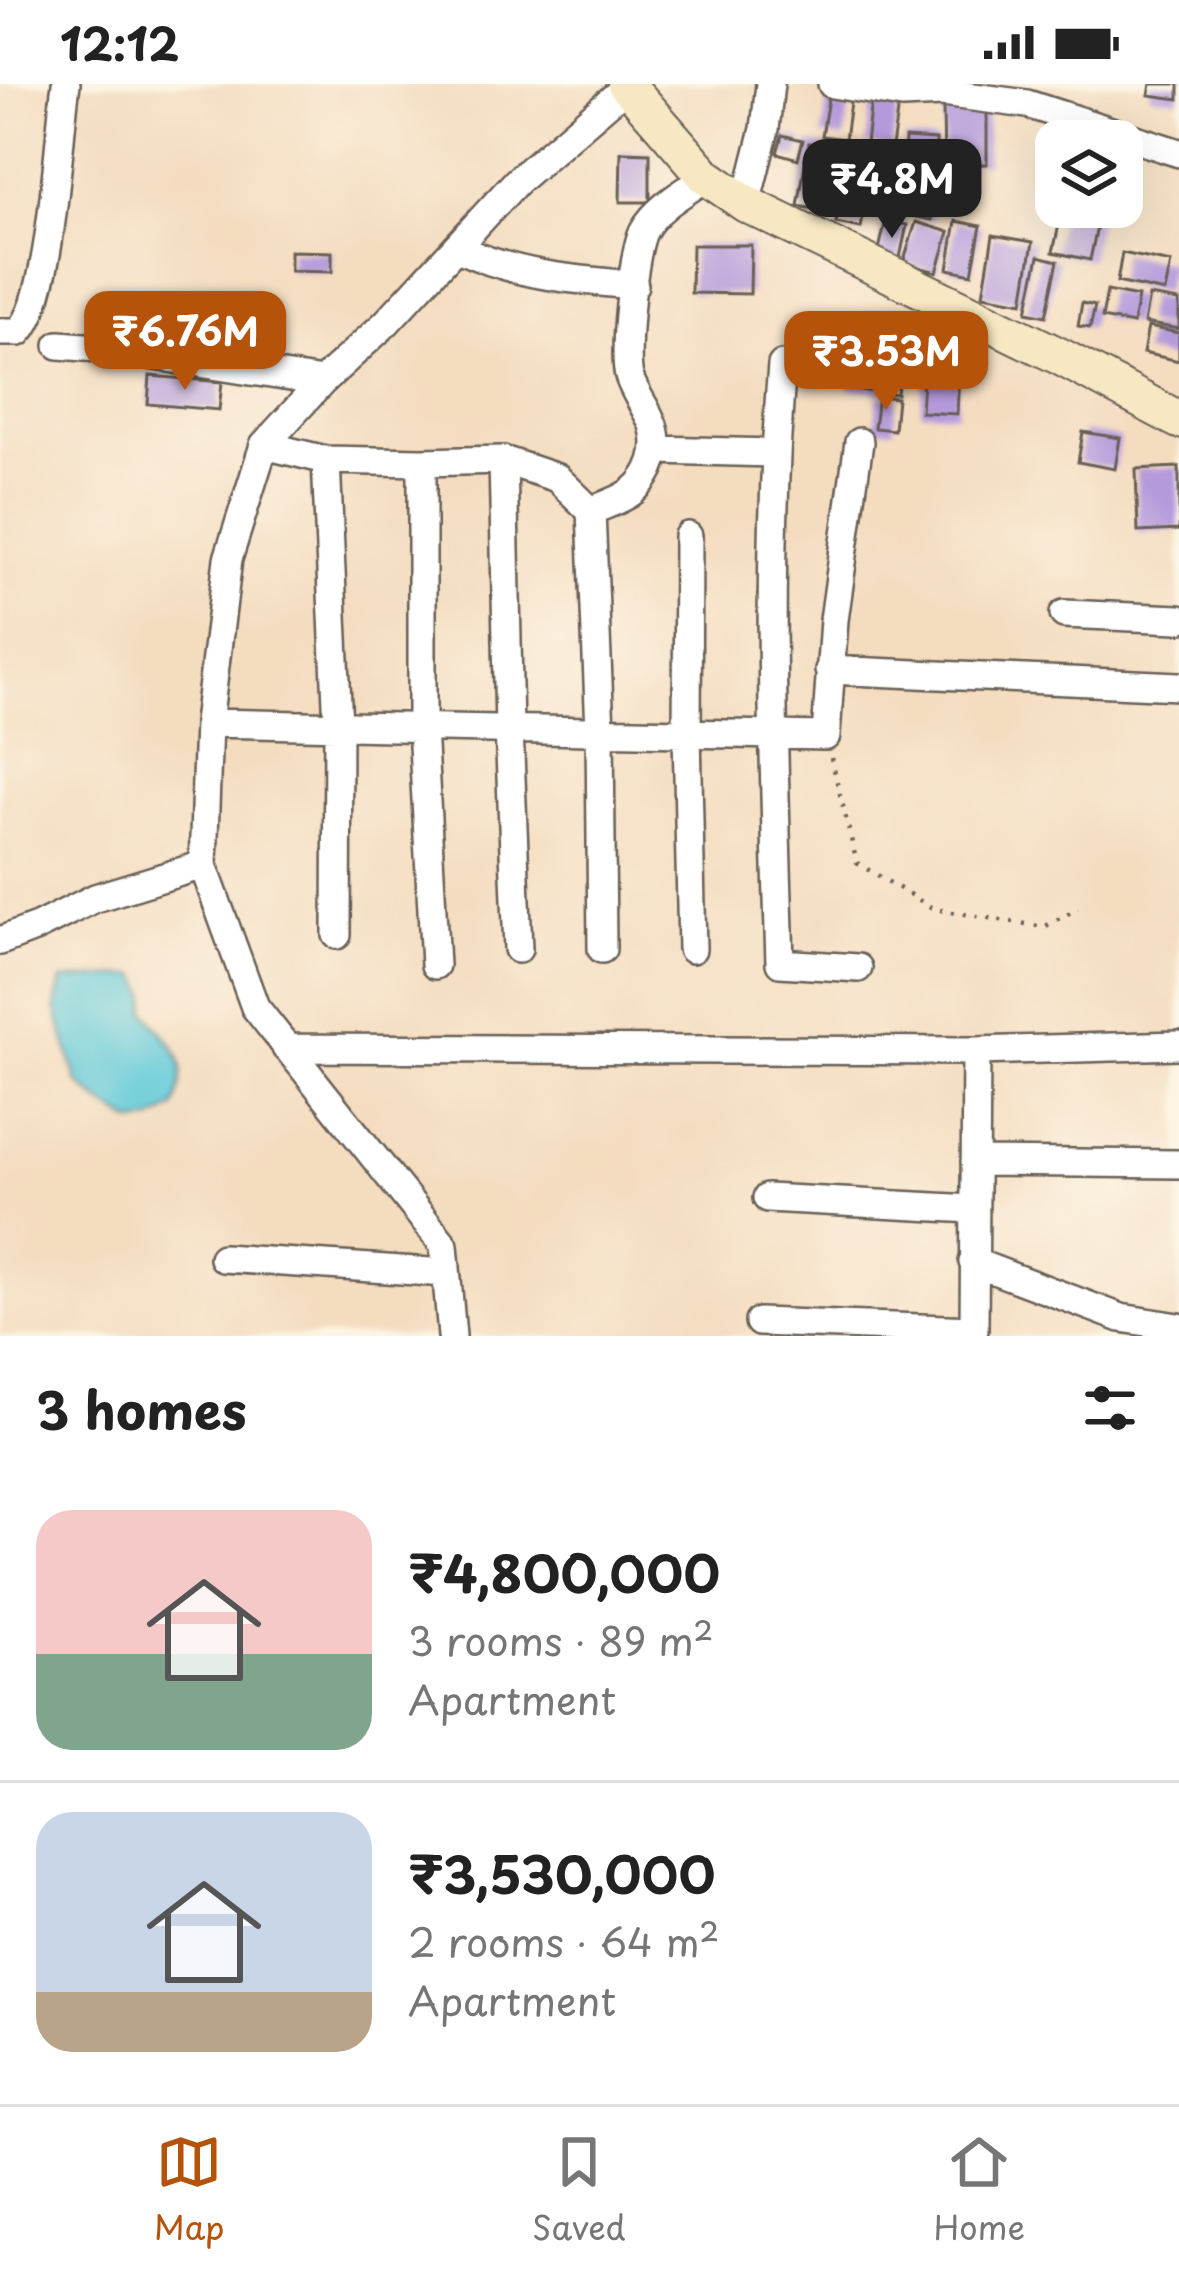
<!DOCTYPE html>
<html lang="en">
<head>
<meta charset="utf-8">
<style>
  :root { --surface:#fff; --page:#f6f6f6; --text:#222; --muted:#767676; --line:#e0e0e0; --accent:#b45309 }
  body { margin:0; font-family:"Playpen Sans",sans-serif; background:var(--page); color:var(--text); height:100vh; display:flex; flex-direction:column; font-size:45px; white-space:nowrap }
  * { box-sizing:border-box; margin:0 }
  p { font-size:39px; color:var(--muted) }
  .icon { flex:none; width:66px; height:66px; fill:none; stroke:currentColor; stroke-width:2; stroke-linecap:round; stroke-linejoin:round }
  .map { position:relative; height:1252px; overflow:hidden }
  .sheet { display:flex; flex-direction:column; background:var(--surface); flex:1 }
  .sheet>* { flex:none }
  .controls { position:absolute; left:1035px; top:36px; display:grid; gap:24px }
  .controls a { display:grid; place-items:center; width:108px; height:108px; border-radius:24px; background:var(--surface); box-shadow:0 12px 48px #0002; font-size:60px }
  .price { position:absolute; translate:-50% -102px; padding:0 27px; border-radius:24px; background:var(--accent); color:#fff; font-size:39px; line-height:78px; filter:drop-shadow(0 3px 6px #0008) }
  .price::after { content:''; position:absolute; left:50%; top:72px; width:36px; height:27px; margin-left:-18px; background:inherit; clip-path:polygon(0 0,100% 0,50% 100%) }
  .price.current { background:#222; color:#fff }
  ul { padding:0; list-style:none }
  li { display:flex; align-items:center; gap:36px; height:300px; padding:0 36px }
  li+li { border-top:3px solid var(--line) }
  li span { display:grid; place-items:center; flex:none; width:336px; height:240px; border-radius:36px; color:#555 }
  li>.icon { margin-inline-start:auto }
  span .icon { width:144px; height:144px; fill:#fffc; stroke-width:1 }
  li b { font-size:51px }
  h2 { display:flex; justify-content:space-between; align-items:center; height:144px; padding:0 36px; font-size:51px }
  .status { display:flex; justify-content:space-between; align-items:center; height:84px; padding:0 60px; background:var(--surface); direction:ltr }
  .status svg { height:33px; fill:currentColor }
  .tabs { display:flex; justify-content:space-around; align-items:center; height:168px; border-top:3px solid var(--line); background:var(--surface); font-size:33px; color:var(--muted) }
  .tabs a { display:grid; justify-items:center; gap:6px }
  .tabs .current { color:var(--accent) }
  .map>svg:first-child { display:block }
</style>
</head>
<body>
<div class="status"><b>12:12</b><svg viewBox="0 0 49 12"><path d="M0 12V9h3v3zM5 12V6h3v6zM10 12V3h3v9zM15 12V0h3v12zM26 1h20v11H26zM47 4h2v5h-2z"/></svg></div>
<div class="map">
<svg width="1179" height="1252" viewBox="0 0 1179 1252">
  <rect width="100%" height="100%" fill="#fcf5e5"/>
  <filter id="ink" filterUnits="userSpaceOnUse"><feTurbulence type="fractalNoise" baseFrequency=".00833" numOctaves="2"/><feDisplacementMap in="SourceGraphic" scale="24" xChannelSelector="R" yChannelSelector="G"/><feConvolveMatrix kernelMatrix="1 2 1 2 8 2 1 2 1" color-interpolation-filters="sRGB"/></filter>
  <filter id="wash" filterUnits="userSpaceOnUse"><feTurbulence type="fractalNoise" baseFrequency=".004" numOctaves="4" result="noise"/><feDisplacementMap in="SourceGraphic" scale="48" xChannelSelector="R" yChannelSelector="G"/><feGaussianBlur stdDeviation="2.7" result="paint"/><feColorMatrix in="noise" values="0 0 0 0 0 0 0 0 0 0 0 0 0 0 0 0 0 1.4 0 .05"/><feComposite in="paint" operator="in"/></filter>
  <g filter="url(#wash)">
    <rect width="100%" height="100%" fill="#f4dcbf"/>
    <path fill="#5ec9d8" stroke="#3d727a" stroke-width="3" d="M 138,891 L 147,911 L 146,927 C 174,968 193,968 175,1023 L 151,1037 L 134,1039 L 106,1022 L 78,999 L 56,924 L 62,896 Z"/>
    <g id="blocks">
      <path fill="#b49adb" d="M 1151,0 L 1179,0 L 1179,15 L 1149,11 Z
        M 829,8 L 851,11 L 845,55 L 822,52 Z
        M 871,17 L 898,21 L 892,63 L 866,60 Z
        M 987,23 L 987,80 L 944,80 L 943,24 Z
        M 1044,45 L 1062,47 L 1060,57 L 1056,57 L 1056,84 L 1040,82 Z
        M 782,51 L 803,56 L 798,75 L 777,69 Z
        M 905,54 L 936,56 L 936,76 L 904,75 Z
        M 809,59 L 842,65 L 830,128 L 798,122 Z
        M 621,68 L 650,69 L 650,118 L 620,118 Z
        M 895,107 L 936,114 L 932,136 L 891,128 Z
        M 841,111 L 866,116 L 861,144 L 836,139 Z
        M 1063,123 L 1101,123 L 1090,176 L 1053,168 Z
        M 886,136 L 907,141 L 899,178 L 877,174 Z
        M 956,137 L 981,142 L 972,190 L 948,185 Z
        M 916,138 L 949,148 L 937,188 L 903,179 Z
        M 993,151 L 1033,158 L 1023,218 L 983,211 Z
        M 692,161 L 751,161 L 750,210 L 691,209 Z
        M 290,167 L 332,168 L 332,188 L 290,187 Z
        M 1122,169 L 1171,179 L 1165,208 L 1117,198 Z
        M 1039,172 L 1058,177 L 1046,232 L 1027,228 Z
        M 1107,207 L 1138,213 L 1133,240 L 1102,234 Z
        M 1149,212 L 1179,217 L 1179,245 L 1144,239 Z
        M 1082,219 L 1095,222 L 1090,244 L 1078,242 Z
        M 1148,243 L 1179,249 L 1179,277 L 1143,269 Z
        M 853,253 L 902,258 L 897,310 L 848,305 Z
        M 925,266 L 960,268 L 957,330 L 921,328 Z
        M 150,292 L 222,298 L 219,326 L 148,320 Z
        M 878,312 L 897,314 L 894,346 L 874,344 Z
        M 1083,348 L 1120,354 L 1115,385 L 1078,378 Z
        M 1179,383 L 1179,446 L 1138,448 L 1136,385 Z"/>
    </g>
  </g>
  <g filter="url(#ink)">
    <use href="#blocks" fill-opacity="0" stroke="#685f55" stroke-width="3"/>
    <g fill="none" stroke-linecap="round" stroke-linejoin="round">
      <defs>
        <path id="street" d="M 832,0 L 902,11 L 942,9 L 1027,20 L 1179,69
          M 746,120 L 765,45 L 770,0
          M 458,164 C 513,191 573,196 634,201
          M 0,248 L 19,248 C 52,216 58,52 66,0
          M 59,261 L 110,265 L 322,298
          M 782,281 C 765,480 774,680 780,879 L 858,884
          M 264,361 L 326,376 L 422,378 L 503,376 L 557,394 L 591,427 L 600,647 L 602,865
          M 657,366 L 774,369
          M 326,376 L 338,642 L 337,851
          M 503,376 L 509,645 L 518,865
          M 422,378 L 422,643 L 435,881
          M 591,427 C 604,421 622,416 633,407 C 652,391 661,365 653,341 C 647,324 634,309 629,292 C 623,270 633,166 644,146 C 657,123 685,108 707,93
          M 688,452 L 687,649 L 692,865
          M 1064,530 L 1179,535
          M 829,586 L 1179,602
          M 208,639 L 826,652 L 834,536 L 859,358
          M 0,857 L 37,843 L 95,814 L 203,781
          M 286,964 L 976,967 L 1179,961
          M 975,1078 L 1179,1080
          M 767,1114 L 973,1125
          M 223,1174 L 446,1189
          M 973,1178 L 1121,1234 L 1179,1243
          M 759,1238 L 974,1246 L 976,967
          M 452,1252 L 444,1161 L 255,923 L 203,781 L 208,639 L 228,475 L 264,361 L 322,298 L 386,239 L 517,97 L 626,3"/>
        <path id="secondary" d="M 626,0 L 707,93 L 746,120 L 1061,273 L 1179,336"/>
      </defs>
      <use href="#street" stroke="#685f55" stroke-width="32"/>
      <use href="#secondary" stroke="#685f55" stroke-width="40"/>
      <path stroke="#685f55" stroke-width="4.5" stroke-dasharray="3 9" stroke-linecap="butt" d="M 831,674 L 857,779 L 934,825 L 1044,843 L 1078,824"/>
      <use href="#street" stroke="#fff" stroke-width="27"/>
      <use href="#secondary" stroke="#f7e8c3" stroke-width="36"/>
    </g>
  </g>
</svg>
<div class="controls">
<a><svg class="icon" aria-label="layers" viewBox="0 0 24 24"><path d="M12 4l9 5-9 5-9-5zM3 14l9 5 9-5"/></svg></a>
</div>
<b class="price current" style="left:892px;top:157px">₹4.8M</b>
<b class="price" style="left:185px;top:309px">₹6.76M</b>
<b class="price" style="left:886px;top:329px">₹3.53M</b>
</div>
<section class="sheet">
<h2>3 homes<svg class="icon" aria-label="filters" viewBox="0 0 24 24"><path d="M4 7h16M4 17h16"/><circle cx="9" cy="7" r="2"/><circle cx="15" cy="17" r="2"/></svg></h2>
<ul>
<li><span style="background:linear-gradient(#f6c9c9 60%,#7fa58c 0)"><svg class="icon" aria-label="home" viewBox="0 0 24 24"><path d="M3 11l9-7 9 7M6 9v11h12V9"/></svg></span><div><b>₹4,800,000</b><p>3 rooms · 89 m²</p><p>Apartment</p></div></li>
<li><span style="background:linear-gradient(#c9d6e8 75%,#b9a48a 0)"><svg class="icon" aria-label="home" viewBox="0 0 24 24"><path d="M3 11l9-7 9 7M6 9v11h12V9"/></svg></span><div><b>₹3,530,000</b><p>2 rooms · 64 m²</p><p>Apartment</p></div></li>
</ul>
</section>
<nav class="tabs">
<a class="current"><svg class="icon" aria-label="map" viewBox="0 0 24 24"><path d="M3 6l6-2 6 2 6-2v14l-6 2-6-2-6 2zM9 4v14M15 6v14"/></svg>Map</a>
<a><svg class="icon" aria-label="saved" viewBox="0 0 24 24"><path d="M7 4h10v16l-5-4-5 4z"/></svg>Saved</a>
<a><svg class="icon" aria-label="home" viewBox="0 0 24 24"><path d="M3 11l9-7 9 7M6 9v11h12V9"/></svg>Home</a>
</nav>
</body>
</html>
